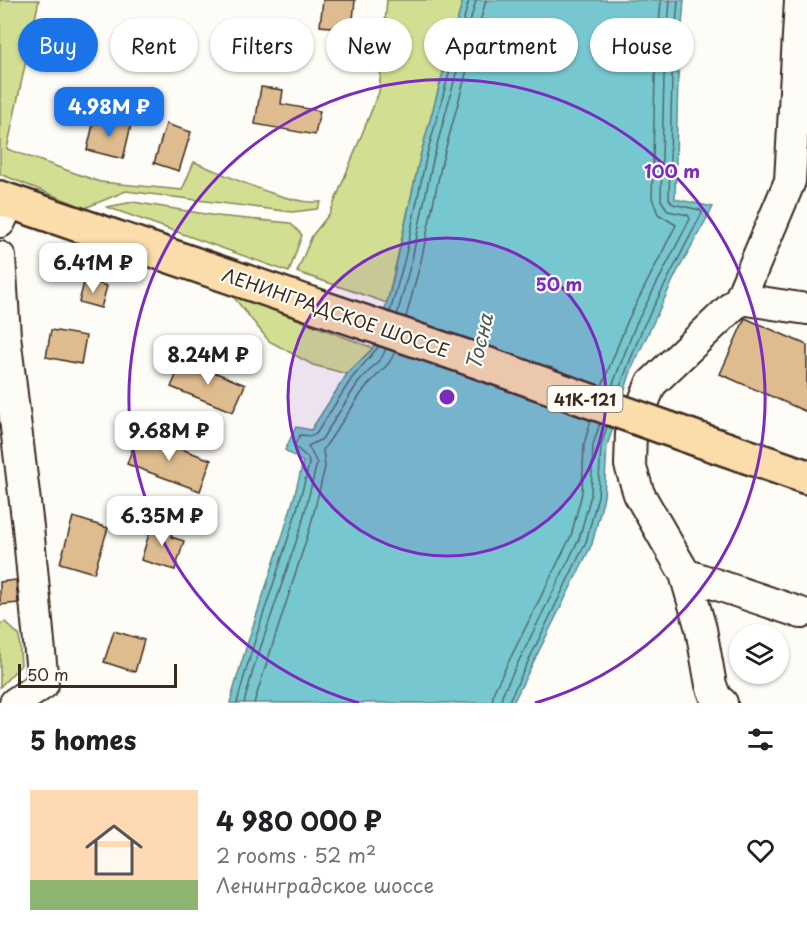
<!DOCTYPE html>
<html lang="en">
<head>
<meta charset="utf-8">
<style>
  :root { --surface:#fff; --page:#f2f2f2; --text:#202124; --muted:#757577; --accent:#1a73e8 }
  body { margin:0; font-family:"Playpen Sans",sans-serif; background:var(--page); color:var(--text); height:100vh; display:flex; flex-direction:column; font-size:22px; white-space:nowrap }
  * { box-sizing:border-box; margin:0 }
  p { font-size:20px; color:var(--muted) }
  .icon { flex:none; width:33px; height:33px; fill:none; stroke:currentColor; stroke-width:2; stroke-linecap:round; stroke-linejoin:round }
  .map { position:relative; height:703px; overflow:hidden }
  .side { display:flex; flex-direction:column; background:var(--surface); flex:1 }
  .side>* { flex:none }
  .hud { position:absolute; left:18px; top:18px; width:771px; height:54px; display:flex; gap:12px }
  .fabs { position:absolute; left:729px; top:624px; display:grid; gap:12px }
  .fabs a { display:grid; place-items:center; width:60px; height:60px; border-radius:50%; background:var(--surface); box-shadow:0 2px 4px #0004; font-size:30px }
  .scale { position:absolute; left:18px; bottom:15px; width:159px; box-sizing:border-box; padding-left:6px; border:3px solid #3b2a1e; border-top:0; font-size:16px; line-height:21px; white-space:nowrap; color:#3b2a1e; -webkit-text-stroke:4px #fdfcf7; paint-order:stroke }
  .price { position:absolute; translate:-50% -51px; padding:0 14px; border-radius:12px; background:#fff; color:#222; font-size:20px; line-height:39px; filter:drop-shadow(0 2px 3px #0008) }
  .price::after { content:''; position:absolute; left:50%; top:36px; width:18px; height:14px; margin-left:-9px; background:inherit; clip-path:polygon(0 0,100% 0,50% 100%) }
  .price.current { background:var(--accent); color:#fff }
  ul { padding:0; list-style:none }
  li { display:flex; align-items:center; gap:18px; height:150px; padding:0 30px }
  li span { display:grid; place-items:center; flex:none; width:168px; height:120px; border-radius:0px; color:#555 }
  li>.icon { margin-inline-start:auto }
  span .icon { width:72px; height:72px; fill:#fffc; stroke-width:1 }
  li b { font-size:26px }
  h2 { display:flex; justify-content:space-between; align-items:center; height:72px; padding:0 30px; font-size:26px }
  .tag { padding:0 21px; border-radius:27px; background:var(--surface); box-shadow:0 2px 4px #0004; font-size:21px; line-height:54px }
  .tag.current { background:var(--accent); color:#fff }
  .map>svg:first-child { display:block }
</style>
</head>
<body>
<div class="map">
<svg width="807" height="703" viewBox="0 0 807 703">
  <rect width="100%" height="100%" fill="#fdfcf7"/>
  <filter id="ink" filterUnits="userSpaceOnUse"><feTurbulence type="fractalNoise" baseFrequency=".0167" numOctaves="2"/><feDisplacementMap in="SourceGraphic" scale="12" xChannelSelector="R" yChannelSelector="G"/><feConvolveMatrix kernelMatrix="1 2 1 2 8 2 1 2 1" color-interpolation-filters="sRGB"/></filter>
  <g filter="url(#ink)">
    <path fill="#d2de91" stroke="#868458" stroke-width="1.5" d="M 0,0 L 39,0 L 7,149 L 100,182 L 182,190 L 194,162 C 225,174 289,206 321,202 L 317,209 L 292,212 L 126,191 L 85,208 L 0,174 Z
      M 387,0 L 463,0 L 420,157 L 387,303 L 297,272 L 312,236 L 330,213 L 379,92 Z
      M 133,202 L 217,216 L 290,223 L 302,235 L 289,272 L 107,207 Z
      M 231,294 L 373,348 L 347,374 L 313,365 L 269,341 Z
      M 5,622 L 19,635 L 21,665 L 0,687 L 0,624 Z"/>
    <path fill="#77c7d0" stroke="#5f8889" stroke-width="1.5" d="M 463,0 L 684,0 L 678,78 L 675,199 L 713,207 L 676,274 L 632,368 L 607,446 L 604,497 L 592,544 L 513,703 L 230,703 C 251,622 284,544 303,462 L 285,450 L 296,427 L 311,430 L 347,374 L 373,348 L 391,289 L 420,157 Z"/>
    <g fill="none" stroke-linecap="round" stroke-linejoin="round">
      <path stroke="#536965" stroke-width="1.5" d="M 390,312 L 405,258 L 426,158 L 469,0
        M 397,315 L 412,259 L 433,160 L 476,0
        M 406,317 L 421,261 L 442,162 L 486,0
        M 602,386 L 628,320 L 676,225 L 658,214 L 652,198 L 655,77 L 661,0
        M 611,389 L 636,324 L 690,219 L 688,215 L 668,211 L 661,200 L 664,77 L 670,0
        M 618,392 L 643,327 L 702,213 L 700,210 L 673,204 L 669,199 L 672,77 L 678,0
        M 237,703 C 257,622 290,546 309,464 L 308,458 L 294,446 L 300,435 L 311,436 L 316,434 L 352,378 L 379,346
        M 244,703 L 253,670 L 301,527 L 317,463 L 308,446 L 322,439 L 358,383 L 382,357 L 386,349
        M 254,703 L 310,528 L 325,467 L 323,450 L 365,388 L 389,363 L 395,352
        M 492,703 L 494,691 L 571,536 L 582,493 L 584,444 L 591,420
        M 501,703 L 502,695 L 579,539 L 591,495 L 593,445 L 600,423
        M 508,703 L 586,542 L 598,496 L 601,446 L 607,426"/>
    </g>
    <path fill="#debc90" stroke="#3b2a1e" stroke-width="1.5" d="M 323,0 L 355,0 L 352,29 L 320,26 Z
      M 261,87 L 283,90 L 281,104 L 320,111 L 315,135 L 255,124 Z
      M 95,116 L 131,125 L 123,159 L 87,150 Z
      M 166,124 L 191,132 L 179,171 L 154,163 Z
      M 85,279 L 107,286 L 101,308 L 79,302 Z
      M 745,318 L 807,345 L 807,412 L 720,374 Z
      M 51,330 L 86,336 L 81,364 L 46,357 Z
      M 183,359 L 245,385 L 233,412 L 171,387 Z
      M 138,433 L 211,460 L 200,491 L 127,464 Z
      M 73,517 L 108,528 L 94,573 L 60,563 Z
      M 153,521 L 173,527 L 171,537 L 184,541 L 175,570 L 141,560 Z
      M 16,580 L 18,603 L 0,605 L 0,582 Z
      M 114,631 L 144,640 L 135,672 L 104,662 Z"/>
    <g fill="none" stroke-linecap="round" stroke-linejoin="round">
      <defs>
        <path id="minor" d="M 0,222 L 10,201
          M 0,257 L 5,336 L 28,527 L 43,684 L 15,703
          M 740,299 L 807,309
          M 685,574 L 801,613
          M 722,703 L 716,698 L 711,685 L 701,629 L 685,574 L 639,494 L 630,465 L 631,433 L 651,384 L 740,299 L 790,181 L 800,0"/>
        <path id="major" d="M 0,198 L 469,358
          M 700,440 L 807,477"/>
      </defs>
      <use href="#minor" stroke="#3b2a1e" stroke-width="34"/>
      <use href="#major" stroke="#3b2a1e" stroke-width="38"/>
      <use href="#minor" stroke="#fdfcf7" stroke-width="30"/>
      <use href="#major" stroke="#faddab" stroke-width="33"/>
      <defs>
        <path id="major-bridge" d="M 469,358 L 700,440"/>
      </defs>
      <use href="#major-bridge" stroke="#3b2a1e" stroke-width="38" stroke-linecap="butt"/>
      <use href="#major-bridge" stroke="#faddab" stroke-width="33"/>
    </g>
  </g>
  <circle cx="447" cy="397" r="159" fill="#7b2cbf" fill-opacity=".12"/>
  <g fill="none" stroke="#7b2cbf" stroke-width="3">
    <circle cx="447" cy="397" r="159"/>
    <path d="M359 703A318 318 0 1 1 535 703"/>
  </g>
  <g text-anchor="middle" dominant-baseline="central" stroke-width="4.5" stroke-linejoin="round" paint-order="stroke">
    <rect fill="#fdfcf7" stroke="#75695f" stroke-width="1.5" x="547.5" y="386" width="75" height="26" rx="4.5"/>
    <g font-size="16" font-weight="bold" fill="#3b2a1e">
      <text x="585" y="399">41К-121</text>
    </g>
    <g font-size="18" fill="#3b2a1e" stroke="#fdfcf7">
      <text transform="translate(336 312) rotate(19)">ЛЕНИНГРАДСКОЕ ШОССЕ</text>
    </g>
    <g font-size="20" font-style="italic" fill="#4d5953" stroke="#fdfcf7">
      <text transform="translate(479 342) rotate(-77)">Тосна</text>
    </g>
  </g>
  <circle cx="447" cy="397" r="9" fill="#7b2cbf" stroke="#fdfcf7" stroke-width="3"/>
  <g font-size="18" text-anchor="middle" font-weight="bold" fill="#7b2cbf" stroke="#fdfcf7" stroke-width="4.5" stroke-linejoin="round" paint-order="stroke">
    <text x="672" y="178">100 m</text>
    <text x="559" y="291">50 m</text>
  </g>
</svg>
<div class="fabs">
<a><svg class="icon" aria-label="layers" viewBox="0 0 24 24"><path d="M12 4l9 5-9 5-9-5zM3 14l9 5 9-5"/></svg></a>
</div>
<div class="scale">50 m</div>
<b class="price current" style="left:109px;top:138px">4.98M ₽</b>
<b class="price" style="left:93px;top:294px">6.41M ₽</b>
<b class="price" style="left:208px;top:386px">8.24M ₽</b>
<b class="price" style="left:169px;top:462px">9.68M ₽</b>
<b class="price" style="left:162px;top:547px">6.35M ₽</b>
<div class="hud">
<a class="tag current">Buy</a>
<a class="tag">Rent</a>
<a class="tag">Filters</a>
<a class="tag">New</a>
<a class="tag">Apartment</a>
<a class="tag">House</a>
</div>
</div>
<section class="side">
<h2>5 homes<svg class="icon" aria-label="filters" viewBox="0 0 24 24"><path d="M4 7h16M4 17h16"/><circle cx="9" cy="7" r="2"/><circle cx="15" cy="17" r="2"/></svg></h2>
<ul>
<li><span style="background:linear-gradient(#ffd9b3 75%,#8fb573 0)"><svg class="icon" aria-label="home" viewBox="0 0 24 24"><path d="M3 11l9-7 9 7M6 9v11h12V9"/></svg></span><div><b>4 980 000 ₽</b><p>2 rooms · 52 m²</p><p>Ленинградское шоссе</p></div><svg class="icon" aria-label="heart" viewBox="0 0 24 24"><path d="M12 20l-8-8c-3-5 5-10 8-4 3-6 11-1 8 4z"/></svg></li>
</ul>
</section>
</body>
</html>
